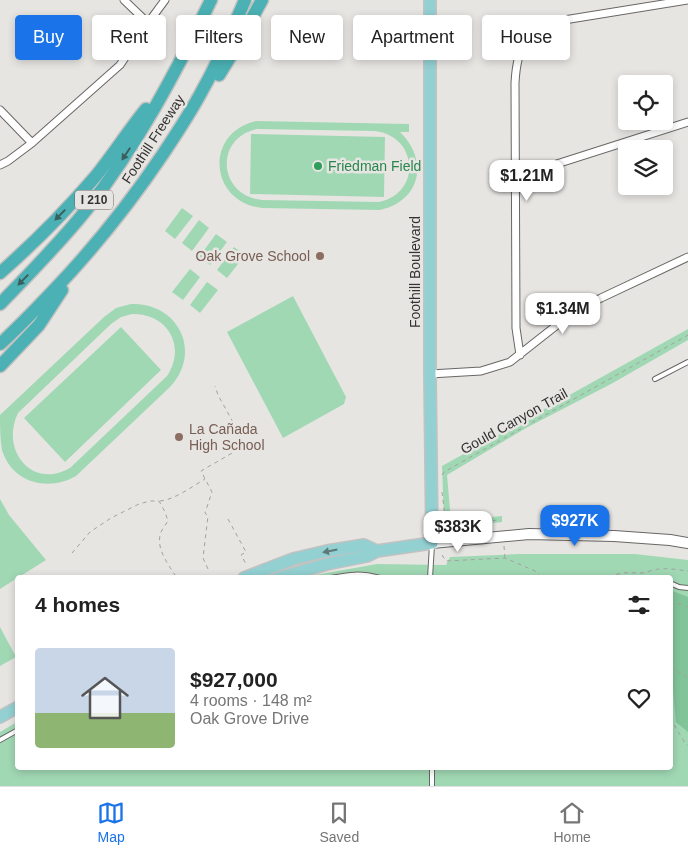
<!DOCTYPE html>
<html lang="en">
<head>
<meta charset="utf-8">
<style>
  :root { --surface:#fff; --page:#f2f2f2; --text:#222; --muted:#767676; --line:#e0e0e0; --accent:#1a73e8 }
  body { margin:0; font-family:Arial,sans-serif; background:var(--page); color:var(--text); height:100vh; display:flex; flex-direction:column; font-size:19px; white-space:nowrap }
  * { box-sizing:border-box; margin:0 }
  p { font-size:16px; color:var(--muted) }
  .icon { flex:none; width:28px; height:28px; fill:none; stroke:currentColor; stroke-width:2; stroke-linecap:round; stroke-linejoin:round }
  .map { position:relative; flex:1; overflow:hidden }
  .panel { position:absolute; left:15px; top:575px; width:658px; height:195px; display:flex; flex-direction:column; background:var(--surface); border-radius:5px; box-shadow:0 2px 8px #0003 }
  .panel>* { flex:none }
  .banner { position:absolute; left:15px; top:15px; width:659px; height:45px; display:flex; gap:10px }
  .controls { position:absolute; left:618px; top:75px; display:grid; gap:10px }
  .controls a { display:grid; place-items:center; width:55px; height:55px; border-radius:5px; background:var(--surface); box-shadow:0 2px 8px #0003; font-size:25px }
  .price { position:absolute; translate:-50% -42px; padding:0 11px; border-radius:10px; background:#fff; color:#222; font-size:16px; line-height:32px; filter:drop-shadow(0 1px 2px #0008) }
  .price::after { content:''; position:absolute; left:50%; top:30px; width:15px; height:11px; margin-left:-8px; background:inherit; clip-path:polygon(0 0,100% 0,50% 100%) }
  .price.current { background:var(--accent); color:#fff }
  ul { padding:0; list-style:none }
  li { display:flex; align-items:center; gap:15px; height:125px; padding:0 20px }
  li+li { border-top:1px solid var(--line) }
  li span { display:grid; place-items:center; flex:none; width:140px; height:100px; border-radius:5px; color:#555 }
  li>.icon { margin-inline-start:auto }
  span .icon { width:60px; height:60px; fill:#fffc; stroke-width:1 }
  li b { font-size:21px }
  h2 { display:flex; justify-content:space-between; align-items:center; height:60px; padding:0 20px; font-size:21px }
  .tag { padding:0 18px; border-radius:5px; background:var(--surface); box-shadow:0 2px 8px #0003; font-size:18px; line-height:45px }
  .tag.current { background:var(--accent); color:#fff }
  .menu { display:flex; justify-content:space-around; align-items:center; height:70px; border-top:1px solid var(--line); background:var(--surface); font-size:14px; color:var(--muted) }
  .menu a { display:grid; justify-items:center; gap:2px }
  .menu .current { color:var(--accent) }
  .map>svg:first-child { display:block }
</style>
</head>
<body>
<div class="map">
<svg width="688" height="786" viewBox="0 0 688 786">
  <rect width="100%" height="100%" fill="#e7e5e2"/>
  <path fill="#a1d8b4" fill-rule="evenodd" d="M 256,121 L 409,124 L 409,132 L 400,132 C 429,160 421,201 380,210 L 262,208 C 209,202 204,133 256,121 ZM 257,129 L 375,131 C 418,136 422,193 379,202 L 262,200 C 218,196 214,138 257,129 Z
    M 251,134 L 385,137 L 384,197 L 250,194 Z
    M 182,208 L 193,216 L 175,239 L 165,231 Z
    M 199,220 L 209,228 L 192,251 L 182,243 Z
    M 216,234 L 227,242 L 210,265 L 199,257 Z
    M 234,247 L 245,255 L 227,278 L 217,270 Z
    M 190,269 L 200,277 L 183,300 L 172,292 Z
    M 207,282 L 218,290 L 200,313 L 190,305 Z
    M 293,296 L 346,397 L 344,404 L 283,438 L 227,332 Z
    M 131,304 C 178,302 203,352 170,387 L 76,476 C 48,492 12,483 2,450 C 0,439 0,427 0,415 L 104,317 L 116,308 ZM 132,314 C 167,313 187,346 167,376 L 70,468 C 32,490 0,450 18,413 L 111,324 L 121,317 Z
    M 121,327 L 161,370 L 65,462 L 24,418 Z
    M 688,329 L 688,340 L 611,384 L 526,428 L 447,475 L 451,521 L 502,516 L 502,522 L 452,528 L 446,523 L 444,519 L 442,466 Z
    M 0,499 L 9,515 L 46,560 L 0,589 Z
    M 519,554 L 635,554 L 688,560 L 688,786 L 0,786 L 0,732 L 17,722 L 18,768 L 670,768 L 670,578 L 304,577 L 377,564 L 446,565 L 450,557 Z
    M 0,627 L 16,657 L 0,666 Z"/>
  <path fill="#81c499" d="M 670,590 L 688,597 L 688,732 L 676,722 L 673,692 L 670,685 Z"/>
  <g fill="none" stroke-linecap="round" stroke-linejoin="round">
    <defs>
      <path id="lane" d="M 655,379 L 688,362
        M 331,578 C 350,574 361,573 380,578
        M 430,578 L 432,545
        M 670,583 L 679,587 L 688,588
        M 0,740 L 18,730
        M 432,768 L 432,786"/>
      <path id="street" d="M 124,0 L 148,23
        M 0,110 L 32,143
        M 0,165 L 8,161 L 32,143 L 120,65 L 148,23 L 165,0
        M 516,177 L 688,122
        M 520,355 L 516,328 L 515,83 C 517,44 526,32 564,20 L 688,0
        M 430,374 L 481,371 L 510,362 L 571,314 L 601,298 L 688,257"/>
      <path id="secondary" d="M 432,543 L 529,534 L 614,536 L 670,540 L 688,543"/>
      <path id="primary" d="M 244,578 L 293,559 L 327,551 L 364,545 L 377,551
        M 278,578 L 327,564 L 367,556 L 377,551 L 432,543 L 430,374 L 430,0
        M 0,717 L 18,707"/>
      <path id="highway" d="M 219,75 L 235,49 L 262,0
        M 0,273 C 34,243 66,211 95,177 C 113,155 128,131 146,109
        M 0,304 C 30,273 60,243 87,209 C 137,146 176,72 211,0
        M 0,344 C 19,327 36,309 54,290 C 94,248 130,203 163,154 C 177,133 191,112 203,89 C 219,61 232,30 245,0
        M 0,366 L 39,325 L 62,290"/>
    </defs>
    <use href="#lane" stroke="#696765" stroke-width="6"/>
    <use href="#street" stroke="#696765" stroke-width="9"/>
    <use href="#secondary" stroke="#696765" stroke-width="12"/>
    <use href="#primary" stroke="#c2c2c1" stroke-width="14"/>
    <use href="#highway" stroke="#c2c2c1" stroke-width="15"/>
    <path stroke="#a3a29f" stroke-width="1" stroke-dasharray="4 4" stroke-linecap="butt" d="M 442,475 L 444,472 L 688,335
      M 442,492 L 446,525 L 457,525 L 498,520
      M 160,501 C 174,500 193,486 205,479
      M 228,519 L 246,552 L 241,555 L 246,564
      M 504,546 L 505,558
      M 72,553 L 90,532 L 111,518 L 139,504 L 150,501 L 159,501 L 165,512 L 168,521 C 166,524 163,528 161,532 C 155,548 168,564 177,578
      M 442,555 L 446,561 L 505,558 L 535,571 L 542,578
      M 208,569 L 203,558 L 208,516 L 205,513 L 212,492 L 201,471 L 234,452 L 240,445 L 239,433 L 218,395 L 215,386
      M 609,578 C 619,571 629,573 640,573 C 647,573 653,569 660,569 C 669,568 679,570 688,571
      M 670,603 L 682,604 L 688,607
      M 670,667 L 688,678
      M 670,718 L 685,743 L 688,745"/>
    <use href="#lane" stroke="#fff" stroke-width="4"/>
    <use href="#street" stroke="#fff" stroke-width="7"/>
    <use href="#secondary" stroke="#fff" stroke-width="10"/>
    <use href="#primary" stroke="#93d0d2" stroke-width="11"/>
    <use href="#highway" stroke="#4bb1b4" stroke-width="12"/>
  </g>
  <defs><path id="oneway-solid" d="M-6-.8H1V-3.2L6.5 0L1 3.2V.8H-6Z" transform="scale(1.25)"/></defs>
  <g fill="#3b5e5f">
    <use href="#oneway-solid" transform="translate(126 154) rotate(124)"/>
    <use href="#oneway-solid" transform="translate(60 215) rotate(134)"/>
    <use href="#oneway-solid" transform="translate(23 280) rotate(134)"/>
  </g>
  <use fill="#5e7979" href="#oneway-solid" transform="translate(330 551) rotate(169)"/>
  <circle fill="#2e9e5b" stroke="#e7e5e2" stroke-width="2" cx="318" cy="166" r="5"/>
  <g fill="#8d6e63" stroke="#e7e5e2" stroke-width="2">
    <circle cx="320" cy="256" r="5"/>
    <circle cx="179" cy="437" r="5"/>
  </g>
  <g text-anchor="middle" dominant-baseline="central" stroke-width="5" stroke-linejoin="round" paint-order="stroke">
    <rect fill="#e7e5e2" stroke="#696866" stroke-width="1" x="75" y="190.5" width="38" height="19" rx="4"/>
    <g font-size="12" font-weight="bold" fill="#333231">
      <text x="94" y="200">I 210</text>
    </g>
    <g font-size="14" fill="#333231" stroke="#e7e5e2">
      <text transform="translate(153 139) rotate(-57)">Foothill Freeway</text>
      <text transform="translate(415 272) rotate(-90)">Foothill Boulevard</text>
      <text transform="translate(514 421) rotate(-29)">Gould Canyon Trail</text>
    </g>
    <g font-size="14" fill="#27864d" stroke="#e7e5e2" text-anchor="start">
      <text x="328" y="166">Friedman Field</text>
    </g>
    <g font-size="14" fill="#785e54" stroke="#e7e5e2" text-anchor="end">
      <text x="310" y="256">Oak Grove School</text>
      <text x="189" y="429" text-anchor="start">La Cañada<tspan x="189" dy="16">High School</tspan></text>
    </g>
  </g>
</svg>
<div class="controls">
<a><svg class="icon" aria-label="locate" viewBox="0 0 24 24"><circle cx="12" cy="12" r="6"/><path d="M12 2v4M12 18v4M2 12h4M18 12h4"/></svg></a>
<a><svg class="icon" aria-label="layers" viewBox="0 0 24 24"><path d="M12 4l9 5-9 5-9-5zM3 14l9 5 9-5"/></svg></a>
</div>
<b class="price" style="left:527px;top:202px">$1.21M</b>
<b class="price" style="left:563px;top:335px">$1.34M</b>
<b class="price current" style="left:575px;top:547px">$927K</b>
<b class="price" style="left:458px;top:553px">$383K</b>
<div class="banner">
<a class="tag current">Buy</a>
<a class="tag">Rent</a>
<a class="tag">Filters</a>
<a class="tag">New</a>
<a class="tag">Apartment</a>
<a class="tag">House</a>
</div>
<section class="panel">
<h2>4 homes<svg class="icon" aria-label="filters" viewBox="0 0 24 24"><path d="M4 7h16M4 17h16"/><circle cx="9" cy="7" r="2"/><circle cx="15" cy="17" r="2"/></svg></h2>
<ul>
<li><span style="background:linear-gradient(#c9d6e8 65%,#8fb573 0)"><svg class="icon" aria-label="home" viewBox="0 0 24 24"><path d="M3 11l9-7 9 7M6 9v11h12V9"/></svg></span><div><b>$927,000</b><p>4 rooms · 148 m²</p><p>Oak Grove Drive</p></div><svg class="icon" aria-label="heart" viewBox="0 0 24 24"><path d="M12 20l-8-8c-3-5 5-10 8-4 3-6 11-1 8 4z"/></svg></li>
</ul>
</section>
</div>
<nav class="menu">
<a class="current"><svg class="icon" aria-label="map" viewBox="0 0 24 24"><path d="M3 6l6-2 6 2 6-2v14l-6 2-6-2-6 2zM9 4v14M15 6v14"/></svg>Map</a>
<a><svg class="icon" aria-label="saved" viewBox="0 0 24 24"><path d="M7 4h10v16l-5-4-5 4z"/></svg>Saved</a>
<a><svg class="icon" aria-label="home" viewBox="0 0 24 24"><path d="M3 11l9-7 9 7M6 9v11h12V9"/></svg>Home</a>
</nav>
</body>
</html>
